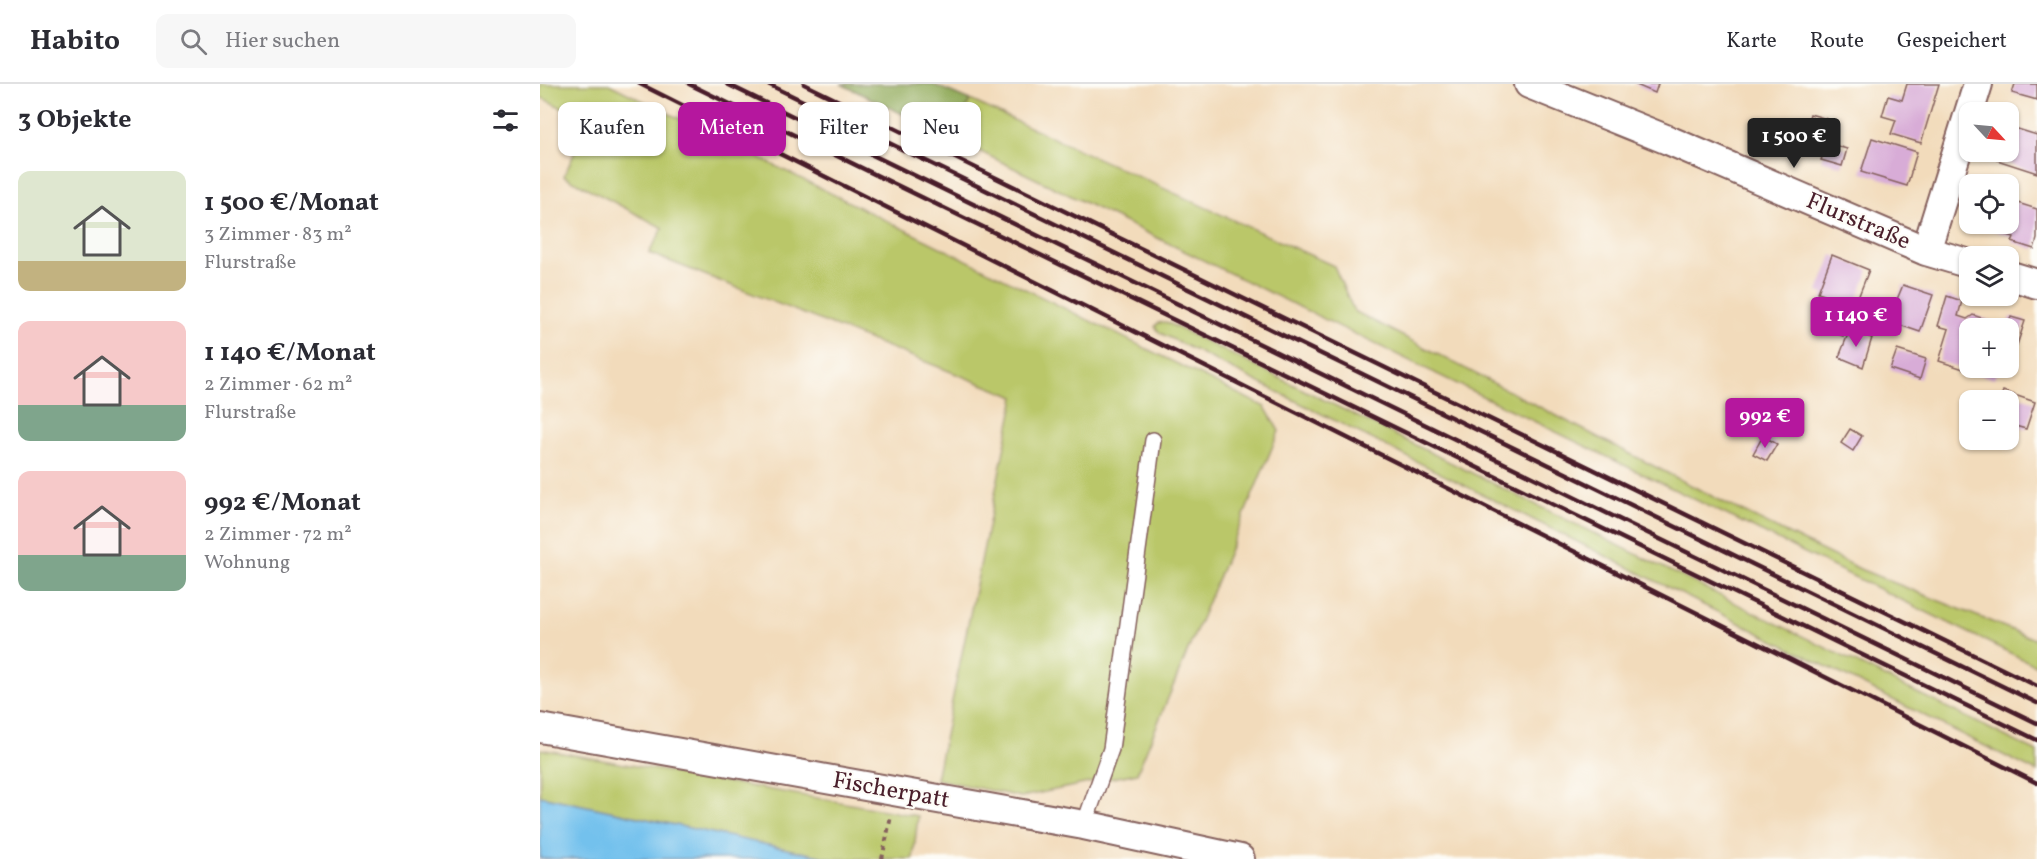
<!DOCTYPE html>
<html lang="de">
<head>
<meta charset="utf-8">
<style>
  :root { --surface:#fff; --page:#f7f7f7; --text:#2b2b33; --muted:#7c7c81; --line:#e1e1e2; --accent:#b5179e }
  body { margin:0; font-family:Vollkorn,serif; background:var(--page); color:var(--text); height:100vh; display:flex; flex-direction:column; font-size:22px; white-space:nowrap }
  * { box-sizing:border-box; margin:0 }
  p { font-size:20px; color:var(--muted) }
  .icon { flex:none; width:33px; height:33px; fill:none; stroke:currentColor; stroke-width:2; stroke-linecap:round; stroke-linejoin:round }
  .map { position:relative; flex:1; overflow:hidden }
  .panel { display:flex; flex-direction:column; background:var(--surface); width:540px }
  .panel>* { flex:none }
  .banner { position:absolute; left:18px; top:18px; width:570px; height:54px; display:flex; gap:12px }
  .needle { width:39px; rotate:116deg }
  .controls { position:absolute; left:1419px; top:18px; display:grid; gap:12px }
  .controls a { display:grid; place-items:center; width:60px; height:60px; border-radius:12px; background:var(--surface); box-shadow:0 2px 4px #0004; font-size:30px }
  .price { position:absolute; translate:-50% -51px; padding:0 14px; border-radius:6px; background:var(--accent); color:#fff; font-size:20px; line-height:39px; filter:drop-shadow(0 2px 3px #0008) }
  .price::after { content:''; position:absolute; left:50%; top:36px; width:18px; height:14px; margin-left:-9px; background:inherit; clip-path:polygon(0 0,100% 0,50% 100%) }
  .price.selected { background:#222; color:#fff }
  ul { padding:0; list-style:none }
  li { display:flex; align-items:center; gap:18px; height:150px; padding:0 18px }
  li span { display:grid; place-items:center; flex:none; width:168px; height:120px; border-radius:12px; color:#555 }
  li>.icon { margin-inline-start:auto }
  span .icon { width:72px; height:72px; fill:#fffc; stroke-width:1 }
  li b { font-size:26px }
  h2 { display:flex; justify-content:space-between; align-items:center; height:72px; padding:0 18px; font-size:26px }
  .chip { padding:0 21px; border-radius:12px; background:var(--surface); box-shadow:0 2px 4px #0004; font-size:21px; line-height:54px }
  .chip.selected { background:var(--accent); color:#fff }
  header { display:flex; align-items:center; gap:36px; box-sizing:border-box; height:84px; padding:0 30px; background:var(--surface); border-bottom:2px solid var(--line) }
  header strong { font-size:28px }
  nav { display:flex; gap:33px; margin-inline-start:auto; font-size:21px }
  .search { width:420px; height:54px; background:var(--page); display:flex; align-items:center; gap:15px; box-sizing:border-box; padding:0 21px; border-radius:12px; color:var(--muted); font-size:22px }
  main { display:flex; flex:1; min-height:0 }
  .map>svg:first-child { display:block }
</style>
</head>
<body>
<header>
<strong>Habito</strong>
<div class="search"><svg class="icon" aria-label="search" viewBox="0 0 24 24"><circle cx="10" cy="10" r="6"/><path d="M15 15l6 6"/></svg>Hier suchen</div>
<nav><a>Karte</a><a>Route</a><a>Gespeichert</a></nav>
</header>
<main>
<section class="panel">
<h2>3 Objekte<svg class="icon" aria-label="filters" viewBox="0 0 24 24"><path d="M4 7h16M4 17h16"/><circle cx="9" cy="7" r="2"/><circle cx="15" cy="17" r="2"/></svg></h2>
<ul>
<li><span style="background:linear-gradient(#dfe7d0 75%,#c2b280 0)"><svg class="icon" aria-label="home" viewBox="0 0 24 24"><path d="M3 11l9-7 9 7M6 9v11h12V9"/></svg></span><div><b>1 500 €/Monat</b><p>3 Zimmer · 83 m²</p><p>Flurstraße</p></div></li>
<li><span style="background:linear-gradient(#f6c9c9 70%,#7fa58c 0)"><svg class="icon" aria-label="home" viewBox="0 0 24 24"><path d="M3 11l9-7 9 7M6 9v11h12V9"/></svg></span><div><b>1 140 €/Monat</b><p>2 Zimmer · 62 m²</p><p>Flurstraße</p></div></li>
<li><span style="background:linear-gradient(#f6c9c9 70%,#7fa58c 0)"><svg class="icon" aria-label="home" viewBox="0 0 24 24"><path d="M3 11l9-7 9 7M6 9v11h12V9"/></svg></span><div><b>992 €/Monat</b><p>2 Zimmer · 72 m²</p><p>Wohnung</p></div></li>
</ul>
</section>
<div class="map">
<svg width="1497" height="775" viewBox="0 0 1497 775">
  <rect width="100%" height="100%" fill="#fdfcf7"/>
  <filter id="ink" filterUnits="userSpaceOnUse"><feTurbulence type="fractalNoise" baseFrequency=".0167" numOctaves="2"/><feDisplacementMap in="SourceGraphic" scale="12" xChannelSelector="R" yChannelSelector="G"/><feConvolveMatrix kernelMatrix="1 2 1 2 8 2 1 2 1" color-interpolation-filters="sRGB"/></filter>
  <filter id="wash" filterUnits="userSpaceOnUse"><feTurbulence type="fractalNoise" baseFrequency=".008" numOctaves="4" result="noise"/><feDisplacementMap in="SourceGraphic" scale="24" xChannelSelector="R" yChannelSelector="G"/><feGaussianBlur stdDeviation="1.35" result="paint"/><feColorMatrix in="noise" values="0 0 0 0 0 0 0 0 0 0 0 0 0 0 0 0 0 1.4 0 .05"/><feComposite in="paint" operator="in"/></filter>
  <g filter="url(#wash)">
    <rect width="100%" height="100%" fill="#f2dbbb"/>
    <path fill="#bac769" stroke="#82734a" stroke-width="1.5" d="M 0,0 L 69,0 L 725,323 L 739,347 L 597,689 L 481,713 L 396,695 L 475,313 L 109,169 L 123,144 L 24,92 L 49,37 L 0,13 Z
      M 430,16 L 794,182 L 814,227 L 1189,421 L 1322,486 L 1497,556 L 1497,582 L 412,54 Z
      M 626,238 L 1497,668 L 1497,688 L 620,249 L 615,243 L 618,239 Z
      M 0,665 L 378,732 L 373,775 L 293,775 L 0,712 Z"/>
    <path fill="#93ac5d" stroke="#6e6644" stroke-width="1.5" d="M 301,0 L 392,0 L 430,16 L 412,54 Z"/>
    <path fill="#73c1ed" stroke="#5e708c" stroke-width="1.5" d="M 0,712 L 293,775 L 0,775 Z"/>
    <g id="blocks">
      <path fill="#d8acd7" d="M 1094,0 L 1118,0 L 1115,9 Z
        M 1367,0 L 1399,0 L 1381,59 L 1351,50 L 1356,36 L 1342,32 L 1348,12 L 1362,16 Z
        M 1475,0 L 1497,0 L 1497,16 L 1472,9 Z
        M 1270,30 L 1287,35 L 1283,48 L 1266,43 Z
        M 1468,42 L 1497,51 L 1497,89 L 1457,76 L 1459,68 L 1468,68 Z
        M 1332,54 L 1377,68 L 1367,102 L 1321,88 Z
        M 1287,59 L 1307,65 L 1302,82 L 1281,76 Z
        M 1468,116 L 1497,125 L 1497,155 L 1494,165 L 1472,158 L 1474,153 L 1435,140 L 1468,140 Z
        M 1292,171 L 1329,186 L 1303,252 L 1273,240 L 1284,210 L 1278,208 Z
        M 1363,201 L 1393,211 L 1380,248 L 1348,237 Z
        M 1407,212 L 1422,217 L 1418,232 L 1427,235 L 1433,231 L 1454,238 L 1457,244 L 1430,244 L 1430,284 L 1458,284 L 1454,295 L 1399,277 L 1409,245 L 1398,242 Z
        M 1471,233 L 1485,237 L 1475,267 L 1468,265 L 1468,244 L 1467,244 Z
        M 1310,245 L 1332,254 L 1323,283 L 1299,273 Z
        M 1357,266 L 1386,275 L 1380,295 L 1350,285 Z
        M 1463,307 L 1495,318 L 1486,345 L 1468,340 L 1468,316 L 1460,316 Z
        M 1310,345 L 1322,352 L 1313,367 L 1301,359 Z
        M 1223,352 L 1237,360 L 1227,377 L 1213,370 Z"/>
    </g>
  </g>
  <g filter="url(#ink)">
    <use href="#blocks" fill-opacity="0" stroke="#85615d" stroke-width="1.5"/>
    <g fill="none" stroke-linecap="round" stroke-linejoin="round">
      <defs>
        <path id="lane" d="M 544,741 L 571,665 L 613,356"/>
        <path id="street" d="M 989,0 L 1128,56 L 1386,167 L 1438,0
          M 1386,167 L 1430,180
          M 1468,191 L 1497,200
          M 0,644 L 544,741 L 700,775"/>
      </defs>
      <use href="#lane" stroke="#85615d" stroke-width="18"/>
      <use href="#street" stroke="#85615d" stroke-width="32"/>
      <path stroke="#85615d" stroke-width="4" stroke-dasharray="4.5 4.5" stroke-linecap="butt" d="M 342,775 L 351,732"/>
      <use href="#lane" stroke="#fff" stroke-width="15"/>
      <use href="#street" stroke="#fff" stroke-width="28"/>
      <path stroke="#4a1f2b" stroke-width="4.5" d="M 100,0 L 1497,699
        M 149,0 L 1497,656
        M 187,0 L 1497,639
        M 228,0 L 1497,619
        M 264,0 L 1497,602"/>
    </g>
  </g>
  <g text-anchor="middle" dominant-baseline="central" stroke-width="4.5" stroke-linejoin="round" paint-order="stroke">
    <g font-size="24" fill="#4a1f2b" stroke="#fdfcf7">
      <text transform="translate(1318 138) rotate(23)">Flurstraße</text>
      <text transform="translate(351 707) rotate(10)">Fischerpatt</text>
    </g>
  </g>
</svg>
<div class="controls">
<a><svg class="needle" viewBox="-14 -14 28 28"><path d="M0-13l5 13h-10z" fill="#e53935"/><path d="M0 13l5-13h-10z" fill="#7c7c81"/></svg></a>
<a><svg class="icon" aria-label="locate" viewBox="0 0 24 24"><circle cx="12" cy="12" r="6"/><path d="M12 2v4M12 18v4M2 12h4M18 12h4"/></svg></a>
<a><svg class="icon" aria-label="layers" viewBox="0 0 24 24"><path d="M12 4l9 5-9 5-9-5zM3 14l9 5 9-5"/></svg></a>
<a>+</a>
<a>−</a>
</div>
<b class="price selected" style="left:1254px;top:85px">1 500 €</b>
<b class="price" style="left:1316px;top:264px">1 140 €</b>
<b class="price" style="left:1225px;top:365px">992 €</b>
<div class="banner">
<a class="chip">Kaufen</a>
<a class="chip selected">Mieten</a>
<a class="chip">Filter</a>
<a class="chip">Neu</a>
</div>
</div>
</main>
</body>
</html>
